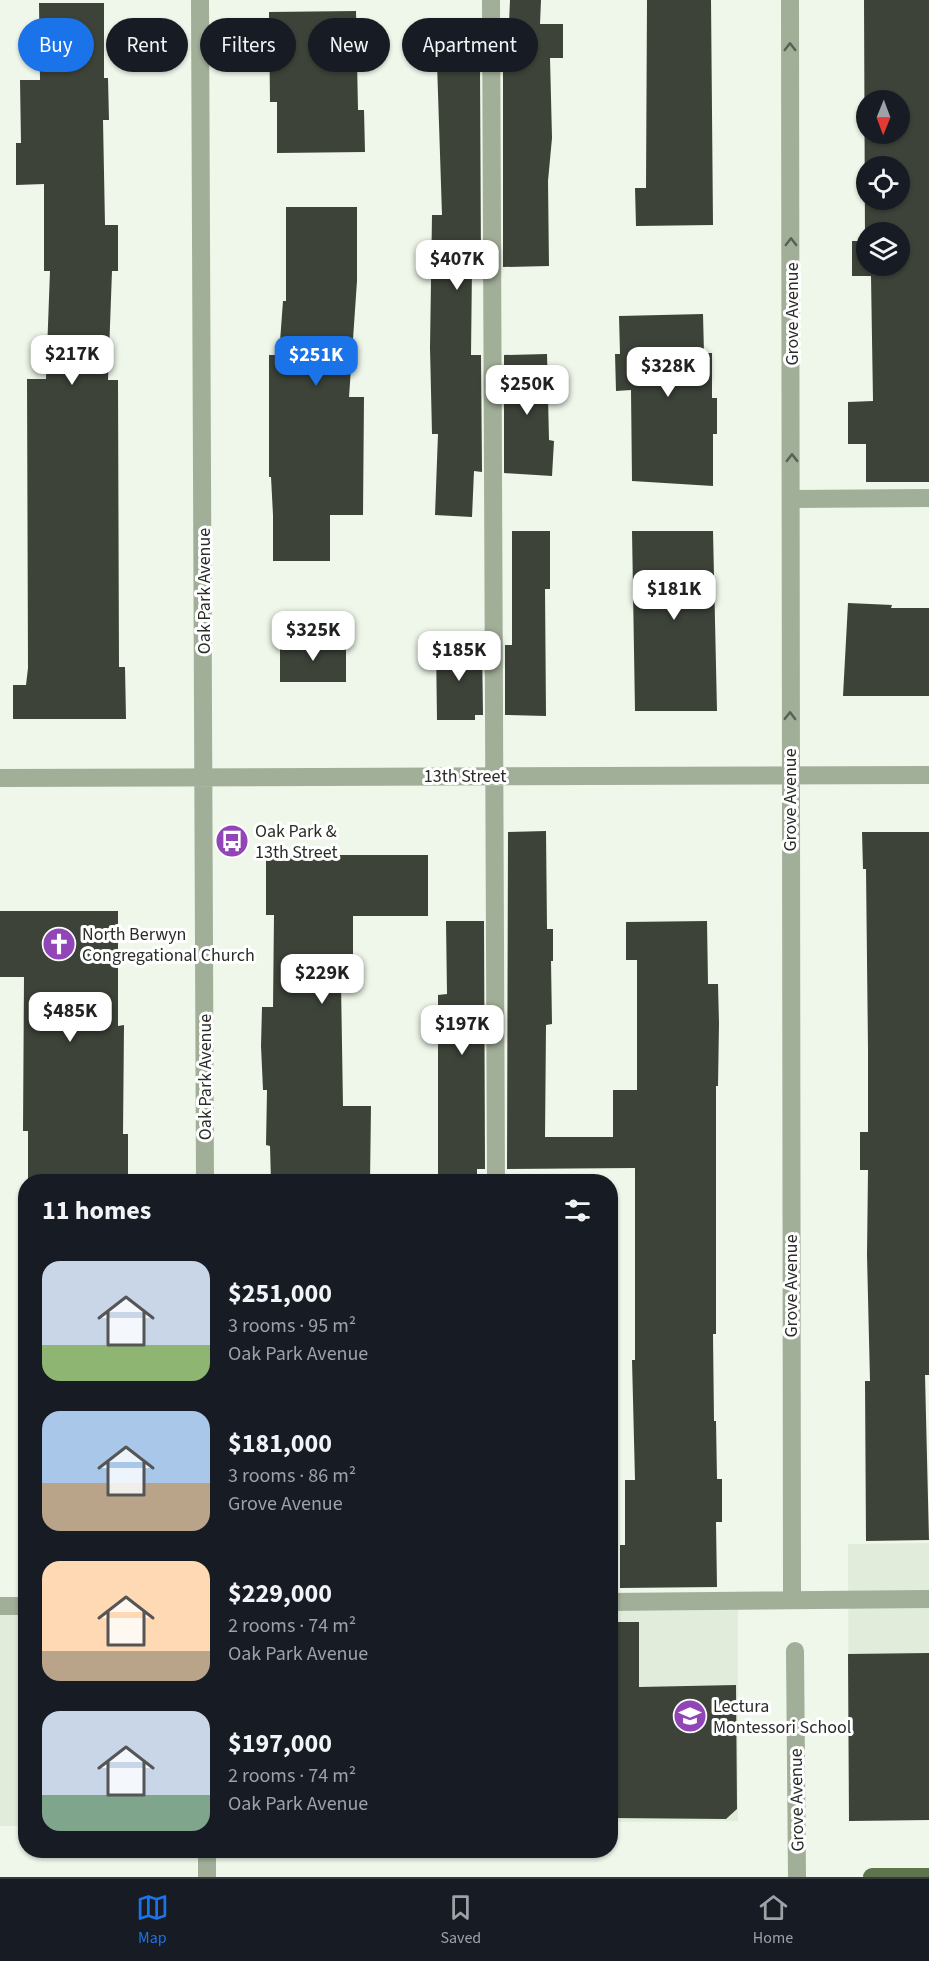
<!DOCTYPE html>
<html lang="en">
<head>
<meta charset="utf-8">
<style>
  :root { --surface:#171b24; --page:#242831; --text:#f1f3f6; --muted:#9ea1a6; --line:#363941; --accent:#1a73e8 }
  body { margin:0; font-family:"Source Sans 3",sans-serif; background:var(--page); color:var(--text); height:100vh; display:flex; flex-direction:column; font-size:22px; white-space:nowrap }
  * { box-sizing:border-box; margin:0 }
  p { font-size:20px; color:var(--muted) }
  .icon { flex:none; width:33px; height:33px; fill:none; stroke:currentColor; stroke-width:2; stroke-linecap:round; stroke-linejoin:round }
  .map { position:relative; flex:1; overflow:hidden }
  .drawer { position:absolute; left:18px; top:1174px; width:600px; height:684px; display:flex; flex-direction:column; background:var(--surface); border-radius:24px; box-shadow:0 2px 4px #0004 }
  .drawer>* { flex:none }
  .hud { position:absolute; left:18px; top:18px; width:600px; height:54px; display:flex; gap:12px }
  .needle { width:39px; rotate:181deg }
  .tools { position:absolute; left:856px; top:90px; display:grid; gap:12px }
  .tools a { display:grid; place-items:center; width:54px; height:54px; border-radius:50%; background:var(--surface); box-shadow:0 2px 4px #0004; font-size:30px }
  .price { position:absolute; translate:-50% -51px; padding:0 14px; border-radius:12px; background:#fff; color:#222; font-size:20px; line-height:39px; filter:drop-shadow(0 2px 3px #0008) }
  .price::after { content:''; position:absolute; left:50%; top:36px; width:18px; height:14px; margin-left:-9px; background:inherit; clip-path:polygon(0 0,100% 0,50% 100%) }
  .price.active { background:var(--accent); color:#fff }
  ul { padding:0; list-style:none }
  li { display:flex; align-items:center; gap:18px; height:150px; padding:0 24px }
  li span { display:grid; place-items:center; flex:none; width:168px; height:120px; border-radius:18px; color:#555 }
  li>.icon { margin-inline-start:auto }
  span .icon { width:72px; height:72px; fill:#fffc; stroke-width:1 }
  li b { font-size:26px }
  h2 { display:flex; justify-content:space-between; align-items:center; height:72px; padding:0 24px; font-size:26px }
  .chip { padding:0 21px; border-radius:27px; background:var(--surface); box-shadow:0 2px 4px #0004; font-size:21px; line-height:54px }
  .chip.active { background:var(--accent); color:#fff }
  .tab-bar { display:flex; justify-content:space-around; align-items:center; height:84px; border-top:2px solid var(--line); background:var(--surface); font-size:16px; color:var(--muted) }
  .tab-bar a { display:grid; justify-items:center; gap:3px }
  .tab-bar .active { color:var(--accent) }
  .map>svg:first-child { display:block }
</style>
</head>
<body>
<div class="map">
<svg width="929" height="1877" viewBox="0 0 929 1877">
  <rect width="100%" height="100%" fill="#eff7ea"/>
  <path fill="#e1edda" d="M 929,1543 L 929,1820 L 849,1821 L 848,1544 Z
    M 738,1610 L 738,1821 L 611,1822 L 610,1611 Z
    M 0,1615 L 25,1615 L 25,1826 L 0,1826 Z"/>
  <path fill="#3d4339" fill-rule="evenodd" d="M 510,0 L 541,0 L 540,24 L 563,24 L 563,58 L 550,58 L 552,138 L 548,181 L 549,266 L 503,267 L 503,63 L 506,63 L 506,24 L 509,24 Z
    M 647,0 L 711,0 L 713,225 L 636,226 L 635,188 L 646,188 Z
    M 864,0 L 929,0 L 929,482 L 866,482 L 866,444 L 848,444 L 848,402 L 873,401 L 871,276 L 852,276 L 852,241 L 865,241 ZM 867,100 L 900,100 L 900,134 L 867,134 ZM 867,166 L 900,166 L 900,200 L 867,200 ZM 867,232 L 900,232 L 900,266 L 867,266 Z
    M 39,3 L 104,3 L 104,78 L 108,78 L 109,120 L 103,120 L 105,225 L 118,225 L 118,271 L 112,271 L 108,380 L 118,380 L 119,667 L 125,667 L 126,719 L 13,719 L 13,685 L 26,685 L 28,668 L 27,379 L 46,379 L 50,271 L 44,271 L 44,184 L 16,185 L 16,143 L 21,143 L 20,80 L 40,80 Z
    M 356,11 L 358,110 L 364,110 L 365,152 L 277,153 L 277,102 L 270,102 L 269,12 Z
    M 437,63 L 480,63 L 481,267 L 472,267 L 471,355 L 481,355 L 482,472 L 474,471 L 472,517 L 435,515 L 438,434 L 432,434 L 430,348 L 432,215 L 442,215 Z
    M 286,207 L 357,207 L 357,281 L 349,397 L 364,397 L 363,515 L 330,515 L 330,561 L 273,561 L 273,515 L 271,477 L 269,477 L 269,355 L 279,355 L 283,301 L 286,301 Z
    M 703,314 L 704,353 L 712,353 L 712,398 L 717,398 L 717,434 L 713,434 L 713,486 L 632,481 L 631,390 L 616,391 L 615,354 L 620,354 L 619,316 Z
    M 547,354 L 549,440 L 554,441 L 552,476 L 504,473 L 504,355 Z
    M 512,531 L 550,531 L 550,589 L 545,589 L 546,716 L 505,715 L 505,645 L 512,645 Z
    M 632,531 L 713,531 L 717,711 L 635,711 Z
    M 848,603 L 892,605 L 891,608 L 929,608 L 929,696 L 843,696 Z
    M 280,643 L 346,643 L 346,682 L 280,682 Z
    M 436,645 L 482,645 L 483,715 L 475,715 L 475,720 L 437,720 Z
    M 546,831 L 547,929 L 553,929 L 553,961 L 551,961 L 552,1024 L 546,1025 L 545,1137 L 613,1137 L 613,1090 L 637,1090 L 637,960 L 626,960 L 626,922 L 707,921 L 708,984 L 718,984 L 719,1023 L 718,1086 L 716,1086 L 716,1334 L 713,1334 L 714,1421 L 716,1421 L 717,1479 L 722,1479 L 722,1522 L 716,1522 L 717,1587 L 620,1588 L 620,1545 L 625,1545 L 625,1480 L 635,1480 L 632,1360 L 635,1360 L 635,1168 L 507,1169 L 508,832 Z
    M 862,832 L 929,832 L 929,1375 L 925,1375 L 929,1540 L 866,1541 L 865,1381 L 870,1381 L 867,1255 L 868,1170 L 860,1170 L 860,1132 L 868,1132 L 868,1049 L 866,869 L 863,869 Z
    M 266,855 L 428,855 L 428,916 L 353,916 L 353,983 L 341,983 L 343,1106 L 371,1106 L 370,1182 L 271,1182 L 270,1146 L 266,1145 L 267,1090 L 263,1090 L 261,1046 L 262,1007 L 273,1007 L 274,915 L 266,915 Z
    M 0,911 L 118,911 L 118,1026 L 124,1025 L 123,1134 L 128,1134 L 128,1182 L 28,1182 L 28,1131 L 23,1131 L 24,977 L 0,977 Z
    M 446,921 L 484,921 L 485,1169 L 477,1169 L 477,1182 L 438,1182 L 438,995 L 447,994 Z
    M 610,1622 L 639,1622 L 639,1687 L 736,1685 L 737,1809 L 726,1819 L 610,1818 Z
    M 929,1653 L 929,1820 L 849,1821 L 848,1654 Z"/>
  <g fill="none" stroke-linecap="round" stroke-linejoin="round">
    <path stroke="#a1ae98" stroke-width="18" d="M 200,0 L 205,1182
      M 491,0 L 496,1182
      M 790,0 L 792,1599
      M 793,499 L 929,498
      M 0,778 L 929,775
      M 610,1602 L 929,1599
      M 0,1606 L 26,1606
      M 795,1651 L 797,1877
      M 207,1851 L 207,1877"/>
    <path stroke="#5d744d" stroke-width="18" d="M 872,1877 L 929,1877"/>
  </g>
  <defs><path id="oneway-chevron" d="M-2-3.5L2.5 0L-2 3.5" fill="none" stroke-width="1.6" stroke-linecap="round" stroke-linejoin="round" transform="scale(1.5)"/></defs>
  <g stroke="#596054">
    <use href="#oneway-chevron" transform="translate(790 47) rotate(-90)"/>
    <use href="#oneway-chevron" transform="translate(791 242) rotate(-90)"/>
    <use href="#oneway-chevron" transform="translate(792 458) rotate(-90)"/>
    <use href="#oneway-chevron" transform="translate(790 716) rotate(-89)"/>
  </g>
  <defs>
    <symbol id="bus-disc" viewBox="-11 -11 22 22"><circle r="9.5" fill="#9145b7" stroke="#fff"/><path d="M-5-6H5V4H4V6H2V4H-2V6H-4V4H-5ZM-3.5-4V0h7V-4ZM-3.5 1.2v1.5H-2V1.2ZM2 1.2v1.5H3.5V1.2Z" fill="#fff"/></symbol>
    <symbol id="church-disc" viewBox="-11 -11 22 22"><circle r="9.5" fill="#9145b7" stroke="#fff"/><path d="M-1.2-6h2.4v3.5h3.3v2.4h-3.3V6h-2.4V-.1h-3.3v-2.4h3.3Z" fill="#fff"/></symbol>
    <symbol id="school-disc" viewBox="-11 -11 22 22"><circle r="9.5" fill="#9145b7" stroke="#fff"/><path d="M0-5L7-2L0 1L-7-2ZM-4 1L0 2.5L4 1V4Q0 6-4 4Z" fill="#fff"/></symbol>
  </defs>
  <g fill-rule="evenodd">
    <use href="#bus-disc" x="213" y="822" width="38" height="38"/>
    <use href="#church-disc" x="40" y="925" width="38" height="38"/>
    <use href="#school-disc" x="671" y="1697" width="38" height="38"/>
  </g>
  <g text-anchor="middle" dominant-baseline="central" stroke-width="6" stroke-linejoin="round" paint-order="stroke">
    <g font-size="18" fill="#292c27" stroke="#fff">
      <text transform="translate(792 314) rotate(-90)">Grove Avenue</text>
      <text transform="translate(204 591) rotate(-90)">Oak Park Avenue</text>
      <text x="465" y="776">13th Street</text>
      <text transform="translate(790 800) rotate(-90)">Grove Avenue</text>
      <text transform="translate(205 1077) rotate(-90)">Oak Park Avenue</text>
      <text transform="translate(791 1286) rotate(-90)">Grove Avenue</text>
      <text transform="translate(797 1800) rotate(-91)">Grove Avenue</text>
    </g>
    <g font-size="18" fill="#292c27" stroke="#fff" text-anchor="start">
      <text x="255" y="831">Oak Park &amp;<tspan x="255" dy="21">13th Street</tspan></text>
      <text x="82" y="934">North Berwyn<tspan x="82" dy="21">Congregational Church</tspan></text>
      <text x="713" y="1706">Lectura<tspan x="713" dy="21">Montessori School</tspan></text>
    </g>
  </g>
</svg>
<div class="tools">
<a><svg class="needle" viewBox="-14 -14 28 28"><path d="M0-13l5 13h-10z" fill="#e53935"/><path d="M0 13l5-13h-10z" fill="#9ea1a6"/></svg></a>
<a><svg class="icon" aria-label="locate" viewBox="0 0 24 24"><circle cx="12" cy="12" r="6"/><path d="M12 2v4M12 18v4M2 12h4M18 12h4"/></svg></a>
<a><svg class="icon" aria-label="layers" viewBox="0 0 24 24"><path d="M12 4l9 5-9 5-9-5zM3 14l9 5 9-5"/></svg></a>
</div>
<b class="price" style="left:457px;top:291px">$407K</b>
<b class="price" style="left:72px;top:386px">$217K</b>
<b class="price active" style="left:316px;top:387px">$251K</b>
<b class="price" style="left:668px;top:398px">$328K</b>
<b class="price" style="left:527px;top:416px">$250K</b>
<b class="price" style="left:674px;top:621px">$181K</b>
<b class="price" style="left:313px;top:662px">$325K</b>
<b class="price" style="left:459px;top:682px">$185K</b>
<b class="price" style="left:322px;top:1005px">$229K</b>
<b class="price" style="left:70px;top:1043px">$485K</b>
<b class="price" style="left:462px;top:1056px">$197K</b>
<div class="hud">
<a class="chip active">Buy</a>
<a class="chip">Rent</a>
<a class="chip">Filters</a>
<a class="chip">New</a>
<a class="chip">Apartment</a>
</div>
<section class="drawer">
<h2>11 homes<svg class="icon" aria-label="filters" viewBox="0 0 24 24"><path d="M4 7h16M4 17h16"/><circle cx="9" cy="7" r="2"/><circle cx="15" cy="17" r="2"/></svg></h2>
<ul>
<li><span style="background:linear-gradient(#c9d6e8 70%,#8fb573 0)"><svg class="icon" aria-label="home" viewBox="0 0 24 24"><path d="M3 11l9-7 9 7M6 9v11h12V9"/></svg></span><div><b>$251,000</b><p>3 rooms · 95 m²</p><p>Oak Park Avenue</p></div></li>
<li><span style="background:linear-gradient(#a9c7e8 60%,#b9a48a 0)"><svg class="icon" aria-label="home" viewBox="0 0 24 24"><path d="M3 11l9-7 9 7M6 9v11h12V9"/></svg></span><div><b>$181,000</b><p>3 rooms · 86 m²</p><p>Grove Avenue</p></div></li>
<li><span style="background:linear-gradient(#ffd9b3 75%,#b9a48a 0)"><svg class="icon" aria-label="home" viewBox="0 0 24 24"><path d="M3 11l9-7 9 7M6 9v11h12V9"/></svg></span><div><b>$229,000</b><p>2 rooms · 74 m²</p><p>Oak Park Avenue</p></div></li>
<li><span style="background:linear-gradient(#c9d6e8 70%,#7fa58c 0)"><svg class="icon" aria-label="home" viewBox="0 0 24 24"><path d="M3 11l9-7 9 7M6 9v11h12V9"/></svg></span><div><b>$197,000</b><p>2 rooms · 74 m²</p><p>Oak Park Avenue</p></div></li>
</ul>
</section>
</div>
<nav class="tab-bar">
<a class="active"><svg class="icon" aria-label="map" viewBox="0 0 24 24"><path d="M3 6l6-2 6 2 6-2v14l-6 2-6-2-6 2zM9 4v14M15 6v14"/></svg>Map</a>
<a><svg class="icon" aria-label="saved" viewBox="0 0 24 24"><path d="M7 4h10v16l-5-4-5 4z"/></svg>Saved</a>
<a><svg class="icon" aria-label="home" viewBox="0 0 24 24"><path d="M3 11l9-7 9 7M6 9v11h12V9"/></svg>Home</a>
</nav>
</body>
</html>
